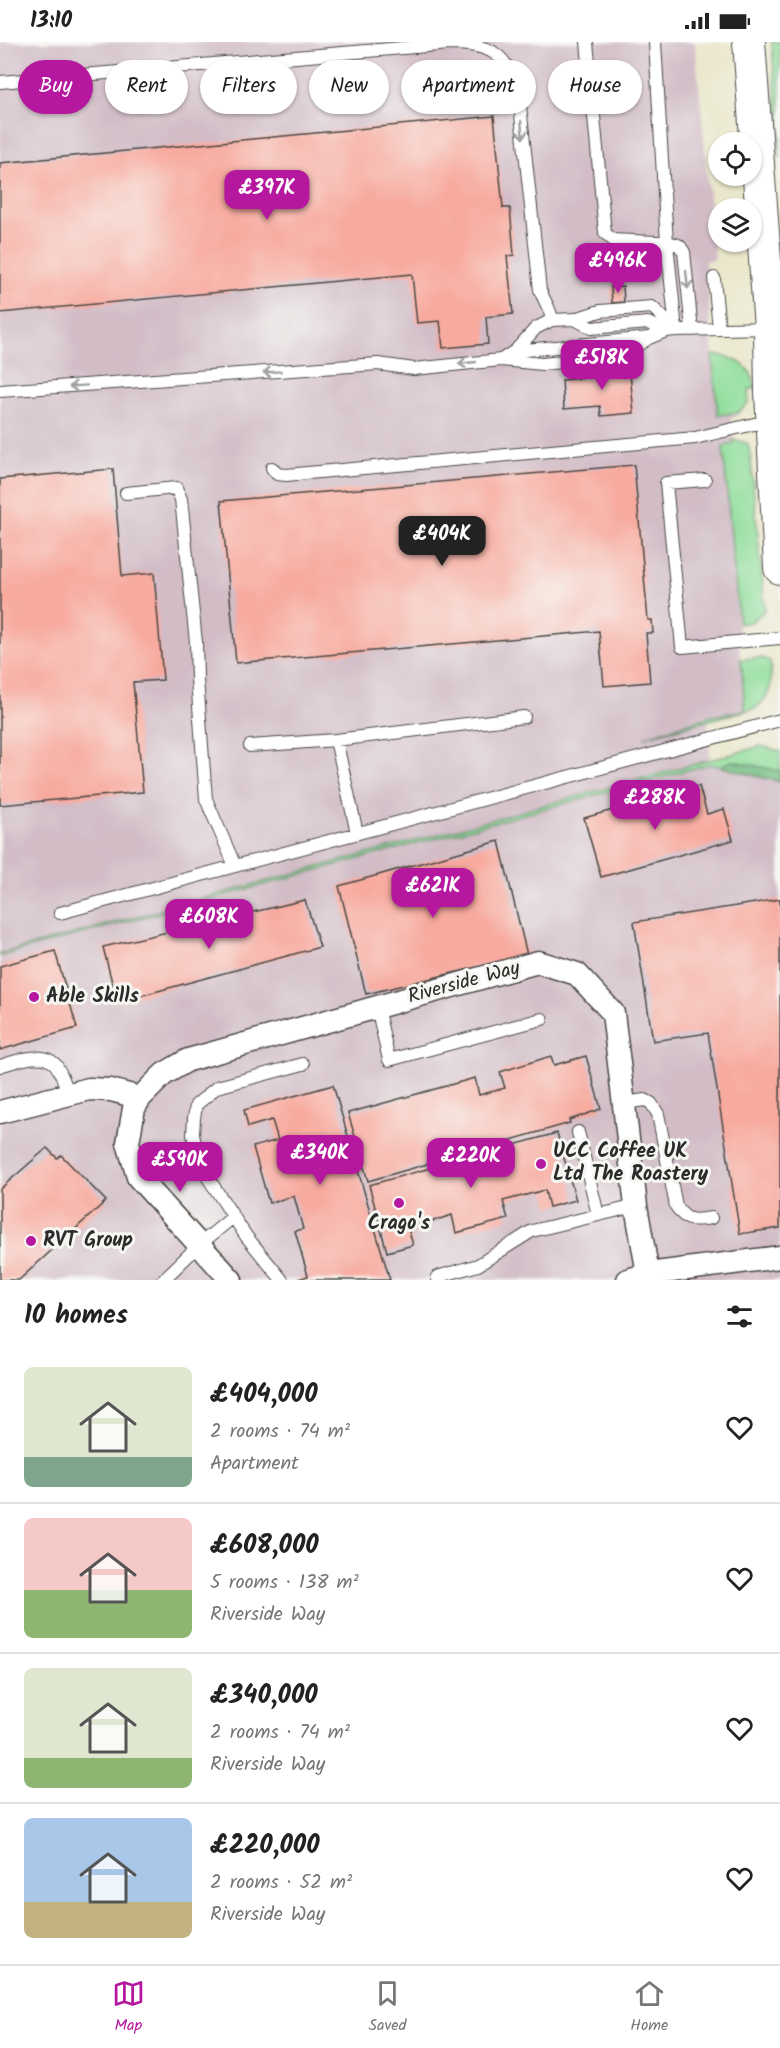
<!DOCTYPE html>
<html lang="en">
<head>
<meta charset="utf-8">
<style>
  :root { --surface:#fff; --page:#f6f6f6; --text:#222; --muted:#767676; --line:#e0e0e0; --accent:#b5179e }
  body { margin:0; font-family:Kalam,sans-serif; background:var(--page); color:var(--text); height:100vh; display:flex; flex-direction:column; font-size:22px; white-space:nowrap }
  * { box-sizing:border-box; margin:0 }
  p { font-size:20px; color:var(--muted) }
  .icon { flex:none; width:33px; height:33px; fill:none; stroke:currentColor; stroke-width:2; stroke-linecap:round; stroke-linejoin:round }
  .map { position:relative; height:1238px; overflow:hidden }
  .side { display:flex; flex-direction:column; background:var(--surface); flex:1 }
  .side>* { flex:none }
  .top-card { position:absolute; left:18px; top:18px; width:744px; height:54px; display:flex; gap:12px }
  .controls { position:absolute; left:708px; top:90px; display:grid; gap:12px }
  .controls a { display:grid; place-items:center; width:54px; height:54px; border-radius:50%; background:var(--surface); box-shadow:0 2px 4px #0004; font-size:30px }
  .price { position:absolute; translate:-50% -51px; padding:0 14px; border-radius:12px; background:var(--accent); color:#fff; font-size:20px; line-height:39px; filter:drop-shadow(0 2px 3px #0008) }
  .price::after { content:''; position:absolute; left:50%; top:36px; width:18px; height:14px; margin-left:-9px; background:inherit; clip-path:polygon(0 0,100% 0,50% 100%) }
  .price.current { background:#222; color:#fff }
  ul { padding:0; list-style:none }
  li { display:flex; align-items:center; gap:18px; height:150px; padding:0 24px }
  li+li { border-top:2px solid var(--line) }
  li span { display:grid; place-items:center; flex:none; width:168px; height:120px; border-radius:9px; color:#555 }
  li>.icon { margin-inline-start:auto }
  span .icon { width:72px; height:72px; fill:#fffc; stroke-width:1 }
  li b { font-size:26px }
  h2 { display:flex; justify-content:space-between; align-items:center; height:72px; padding:0 24px; font-size:26px }
  .tag { padding:0 21px; border-radius:27px; background:var(--surface); box-shadow:0 2px 4px #0004; font-size:21px; line-height:54px }
  .tag.current { background:var(--accent); color:#fff }
  .status { display:flex; justify-content:space-between; align-items:center; height:42px; padding:0 30px; background:var(--surface); direction:ltr }
  .status svg { height:16px; fill:currentColor }
  .tabs { display:flex; justify-content:space-around; align-items:center; height:84px; border-top:2px solid var(--line); background:var(--surface); font-size:16px; color:var(--muted) }
  .tabs a { display:grid; justify-items:center; gap:3px }
  .tabs .current { color:var(--accent) }
  .map>svg:first-child { display:block }
</style>
</head>
<body>
<div class="status"><b>13:10</b><svg viewBox="0 0 49 12"><path d="M0 12V9h3v3zM5 12V6h3v6zM10 12V3h3v9zM15 12V0h3v12zM26 1h20v11H26zM47 4h2v5h-2z"/></svg></div>
<div class="map">
<svg width="780" height="1238" viewBox="0 0 780 1238">
  <rect width="100%" height="100%" fill="#f6f6f2"/>
  <filter id="ink" filterUnits="userSpaceOnUse"><feTurbulence type="fractalNoise" baseFrequency=".0167" numOctaves="2"/><feDisplacementMap in="SourceGraphic" scale="12" xChannelSelector="R" yChannelSelector="G"/><feConvolveMatrix kernelMatrix="1 2 1 2 8 2 1 2 1" color-interpolation-filters="sRGB"/></filter>
  <filter id="wash" filterUnits="userSpaceOnUse"><feTurbulence type="fractalNoise" baseFrequency=".008" numOctaves="4" result="noise"/><feDisplacementMap in="SourceGraphic" scale="24" xChannelSelector="R" yChannelSelector="G"/><feGaussianBlur stdDeviation="1.35" result="paint"/><feColorMatrix in="noise" values="0 0 0 0 0 0 0 0 0 0 0 0 0 0 0 0 0 1.4 0 .05"/><feComposite in="paint" operator="in"/></filter>
  <g filter="url(#wash)">
    <rect width="100%" height="100%" fill="#ebe7cc"/>
    <path fill="#d2bdc7" d="M 0,0 L 695,0 L 715,217 L 705,219 L 717,361 L 736,360 L 737,374 L 731,376 L 733,402 L 723,404 L 745,668 L 708,676 L 710,722 L 780,740 L 780,1238 L 0,1238 Z"/>
    <path fill="#91de9c" stroke="#5e8464" stroke-width="1.5" d="M 772,0 L 780,0 L 780,117 Z
      M 712,313 C 733,313 754,324 755,347 L 749,347 L 748,361 L 737,371 L 718,373 Z
      M 733,398 L 747,401 L 750,409 L 765,568 L 751,580 L 739,582 L 723,404 L 733,402 Z
      M 762,616 L 770,619 C 772,639 773,652 756,666 L 644,695 L 708,675 L 745,668 L 741,617 Z
      M 761,704 L 780,709 L 780,729 L 732,719 L 725,722 L 722,725 L 710,722 L 0,914 L 0,912 Z"/>
    <path fill="#74bd84" stroke="#507458" stroke-width="1.5" d="M 732,719 L 780,729 L 780,740 L 722,725 L 725,722 Z"/>
    <g id="blocks">
      <path fill="#f8aa9f" d="M 494,74 L 503,166 L 510,166 L 514,213 L 507,214 L 513,272 L 486,275 L 488,302 L 443,306 L 440,279 L 417,281 L 412,232 L 0,271 L 0,121 Z
        M 623,244 L 624,260 L 612,261 L 611,245 Z
        M 629,322 L 634,371 L 601,374 L 600,364 L 564,367 L 562,338 L 597,335 L 596,326 Z
        M 634,423 L 648,578 L 652,578 L 653,591 L 646,591 L 650,640 L 604,644 L 599,589 L 236,621 L 221,459 Z
        M 113,427 L 122,534 L 154,531 L 163,638 L 133,640 L 143,750 L 0,763 L 0,437 Z
        M 699,744 L 707,772 L 724,767 L 733,798 L 601,835 L 584,776 Z
        M 499,799 L 527,913 L 366,952 L 339,844 Z
        M 780,857 L 780,1186 L 740,1192 L 708,991 L 653,999 L 634,880 Z
        M 305,858 L 320,905 L 117,960 L 103,905 Z
        M 55,909 L 77,986 L 0,1008 L 0,924 Z
        M 551,1014 L 554,1023 L 586,1014 L 601,1067 L 569,1078 L 570,1081 L 368,1139 L 348,1071 L 475,1036 L 479,1053 L 505,1046 L 500,1030 Z
        M 333,1043 L 390,1238 L 295,1238 L 308,1234 L 295,1189 L 303,1187 L 294,1154 L 269,1161 L 253,1105 L 278,1098 L 272,1078 L 248,1085 L 244,1068 Z
        M 557,1091 L 576,1158 L 549,1165 L 545,1148 L 503,1159 L 508,1177 L 456,1191 L 452,1173 L 430,1180 L 408,1186 L 413,1203 L 387,1210 L 369,1143 Z
        M 47,1106 L 57,1116 L 61,1113 L 106,1159 L 19,1238 L 0,1238 L 0,1147 Z"/>
    </g>
  </g>
  <g filter="url(#ink)">
    <use href="#blocks" fill-opacity="0" stroke="#484743" stroke-width="1.5"/>
    <g fill="none" stroke-linecap="round" stroke-linejoin="round">
      <defs>
        <path id="lane" d="M 587,0 L 605,191 L 613,198 C 627,200 669,198 678,203 C 681,204 682,208 684,210 L 692,288
          M 655,0 L 667,201 L 676,288
          M 0,40 L 450,2 C 487,2 504,9 518,45 L 540,248 C 544,259 551,267 552,278
          M 714,236 L 719,287
          M 575,277 L 600,269 L 652,265 L 676,288
          M 515,309 L 649,296 L 666,289 L 676,288 L 769,286
          M 501,318 L 542,322 L 619,314 L 646,298
          M 0,349 L 378,322 L 414,327 L 501,318 L 515,309 L 536,286 L 552,278 L 575,277 L 591,286 L 648,281 L 666,289
          M 272,426 L 277,432 L 286,433 L 695,396 L 754,382 L 771,381
          M 705,438 L 666,441 L 682,605 L 780,596
          M 126,451 L 176,446 L 181,457 L 196,600 L 197,637 L 206,757 L 235,824
          M 336,698 L 357,791
          M 250,704 L 336,698 L 524,675
          M 60,871 L 780,678
          M 377,965 L 389,1018 L 542,977
          M 0,1024 C 14,1020 42,1008 55,1022 C 61,1029 65,1043 69,1052
          M 624,1061 L 645,1058 L 651,1061 L 658,1072 L 676,1164 C 686,1180 693,1179 711,1176
          M 578,1090 L 598,1173
          M 437,1235 L 478,1223 L 532,1189 L 636,1164
          M 163,1238 L 199,1203 L 233,1175
          M 282,1238 L 246,1194 L 201,1125 L 193,1093 L 194,1076 L 196,1063 L 217,1045 L 303,1022"/>
        <path id="street" d="M 140,1056 L 134,1066 L 128,1101 L 138,1135 L 231,1238
          M 0,1070 L 89,1047 L 111,1048 L 140,1056 L 164,1032 L 188,1018 L 538,920 L 577,932 L 613,971 L 636,1164 L 648,1232
          M 628,1238 L 648,1232 L 780,1215"/>
        <path id="secondary" d="M 749,0 L 770,286 L 771,351 L 780,526"/>
      </defs>
      <use href="#lane" stroke="#484743" stroke-width="14"/>
      <use href="#street" stroke="#484743" stroke-width="25"/>
      <use href="#secondary" stroke="#484743" stroke-width="34"/>
      <use href="#lane" stroke="#fff" stroke-width="12"/>
      <use href="#street" stroke="#fff" stroke-width="22"/>
      <use href="#secondary" stroke="#fff" stroke-width="32"/>
    </g>
    <defs><path id="oneway-shaft" d="M-6 0H5M1.5-3L5.5 0L1.5 3" fill="none" stroke-width="1.6" stroke-linecap="round" stroke-linejoin="round" transform="scale(1.5)"/></defs>
    <g stroke="#a0a0a0">
      <use href="#oneway-shaft" transform="translate(522 88) rotate(84)"/>
      <use href="#oneway-shaft" transform="translate(687 238) rotate(84)"/>
      <use href="#oneway-shaft" transform="translate(467 321) rotate(174)"/>
      <use href="#oneway-shaft" transform="translate(272 330) rotate(176)"/>
      <use href="#oneway-shaft" transform="translate(78 344) rotate(176)"/>
    </g>
  </g>
  <g fill="#b5179e" stroke="#f6f6f2" stroke-width="2">
    <circle cx="34" cy="955" r="6"/>
    <circle cx="541" cy="1122" r="6"/>
    <circle cx="399" cy="1161" r="6"/>
    <circle cx="31" cy="1199" r="6"/>
  </g>
  <g text-anchor="middle" dominant-baseline="central" stroke-width="6" stroke-linejoin="round" paint-order="stroke">
    <g font-size="20" fill="#2b2b2b" stroke="#f6f6f2">
      <text transform="translate(464 941) rotate(-15)">Riverside Way</text>
    </g>
    <g font-size="20" font-weight="bold" fill="#2b2b2b" stroke="#f6f6f2" text-anchor="start">
      <text x="46" y="955">Able Skills</text>
      <text x="553" y="1110">UCC Coffee UK<tspan x="553" dy="23">Ltd The Roastery</tspan></text>
      <text x="399" y="1182" text-anchor="middle">Crago's</text>
      <text x="43" y="1199">RVT Group</text>
    </g>
  </g>
</svg>
<div class="controls">
<a><svg class="icon" aria-label="locate" viewBox="0 0 24 24"><circle cx="12" cy="12" r="6"/><path d="M12 2v4M12 18v4M2 12h4M18 12h4"/></svg></a>
<a><svg class="icon" aria-label="layers" viewBox="0 0 24 24"><path d="M12 4l9 5-9 5-9-5zM3 14l9 5 9-5"/></svg></a>
</div>
<b class="price" style="left:267px;top:179px">£397K</b>
<b class="price" style="left:618px;top:252px">£496K</b>
<b class="price" style="left:602px;top:349px">£518K</b>
<b class="price current" style="left:442px;top:525px">£404K</b>
<b class="price" style="left:655px;top:789px">£288K</b>
<b class="price" style="left:433px;top:877px">£621K</b>
<b class="price" style="left:209px;top:908px">£608K</b>
<b class="price" style="left:320px;top:1144px">£340K</b>
<b class="price" style="left:471px;top:1147px">£220K</b>
<b class="price" style="left:180px;top:1151px">£590K</b>
<div class="top-card">
<a class="tag current">Buy</a>
<a class="tag">Rent</a>
<a class="tag">Filters</a>
<a class="tag">New</a>
<a class="tag">Apartment</a>
<a class="tag">House</a>
</div>
</div>
<section class="side">
<h2>10 homes<svg class="icon" aria-label="filters" viewBox="0 0 24 24"><path d="M4 7h16M4 17h16"/><circle cx="9" cy="7" r="2"/><circle cx="15" cy="17" r="2"/></svg></h2>
<ul>
<li><span style="background:linear-gradient(#dfe7d0 75%,#7fa58c 0)"><svg class="icon" aria-label="home" viewBox="0 0 24 24"><path d="M3 11l9-7 9 7M6 9v11h12V9"/></svg></span><div><b>£404,000</b><p>2 rooms · 74 m²</p><p>Apartment</p></div><svg class="icon" aria-label="heart" viewBox="0 0 24 24"><path d="M12 20l-8-8c-3-5 5-10 8-4 3-6 11-1 8 4z"/></svg></li>
<li><span style="background:linear-gradient(#f6c9c9 60%,#8fb573 0)"><svg class="icon" aria-label="home" viewBox="0 0 24 24"><path d="M3 11l9-7 9 7M6 9v11h12V9"/></svg></span><div><b>£608,000</b><p>5 rooms · 138 m²</p><p>Riverside Way</p></div><svg class="icon" aria-label="heart" viewBox="0 0 24 24"><path d="M12 20l-8-8c-3-5 5-10 8-4 3-6 11-1 8 4z"/></svg></li>
<li><span style="background:linear-gradient(#dfe7d0 75%,#8fb573 0)"><svg class="icon" aria-label="home" viewBox="0 0 24 24"><path d="M3 11l9-7 9 7M6 9v11h12V9"/></svg></span><div><b>£340,000</b><p>2 rooms · 74 m²</p><p>Riverside Way</p></div><svg class="icon" aria-label="heart" viewBox="0 0 24 24"><path d="M12 20l-8-8c-3-5 5-10 8-4 3-6 11-1 8 4z"/></svg></li>
<li><span style="background:linear-gradient(#a9c7e8 70%,#c2b280 0)"><svg class="icon" aria-label="home" viewBox="0 0 24 24"><path d="M3 11l9-7 9 7M6 9v11h12V9"/></svg></span><div><b>£220,000</b><p>2 rooms · 52 m²</p><p>Riverside Way</p></div><svg class="icon" aria-label="heart" viewBox="0 0 24 24"><path d="M12 20l-8-8c-3-5 5-10 8-4 3-6 11-1 8 4z"/></svg></li>
</ul>
</section>
<nav class="tabs">
<a class="current"><svg class="icon" aria-label="map" viewBox="0 0 24 24"><path d="M3 6l6-2 6 2 6-2v14l-6 2-6-2-6 2zM9 4v14M15 6v14"/></svg>Map</a>
<a><svg class="icon" aria-label="saved" viewBox="0 0 24 24"><path d="M7 4h10v16l-5-4-5 4z"/></svg>Saved</a>
<a><svg class="icon" aria-label="home" viewBox="0 0 24 24"><path d="M3 11l9-7 9 7M6 9v11h12V9"/></svg>Home</a>
</nav>
</body>
</html>
